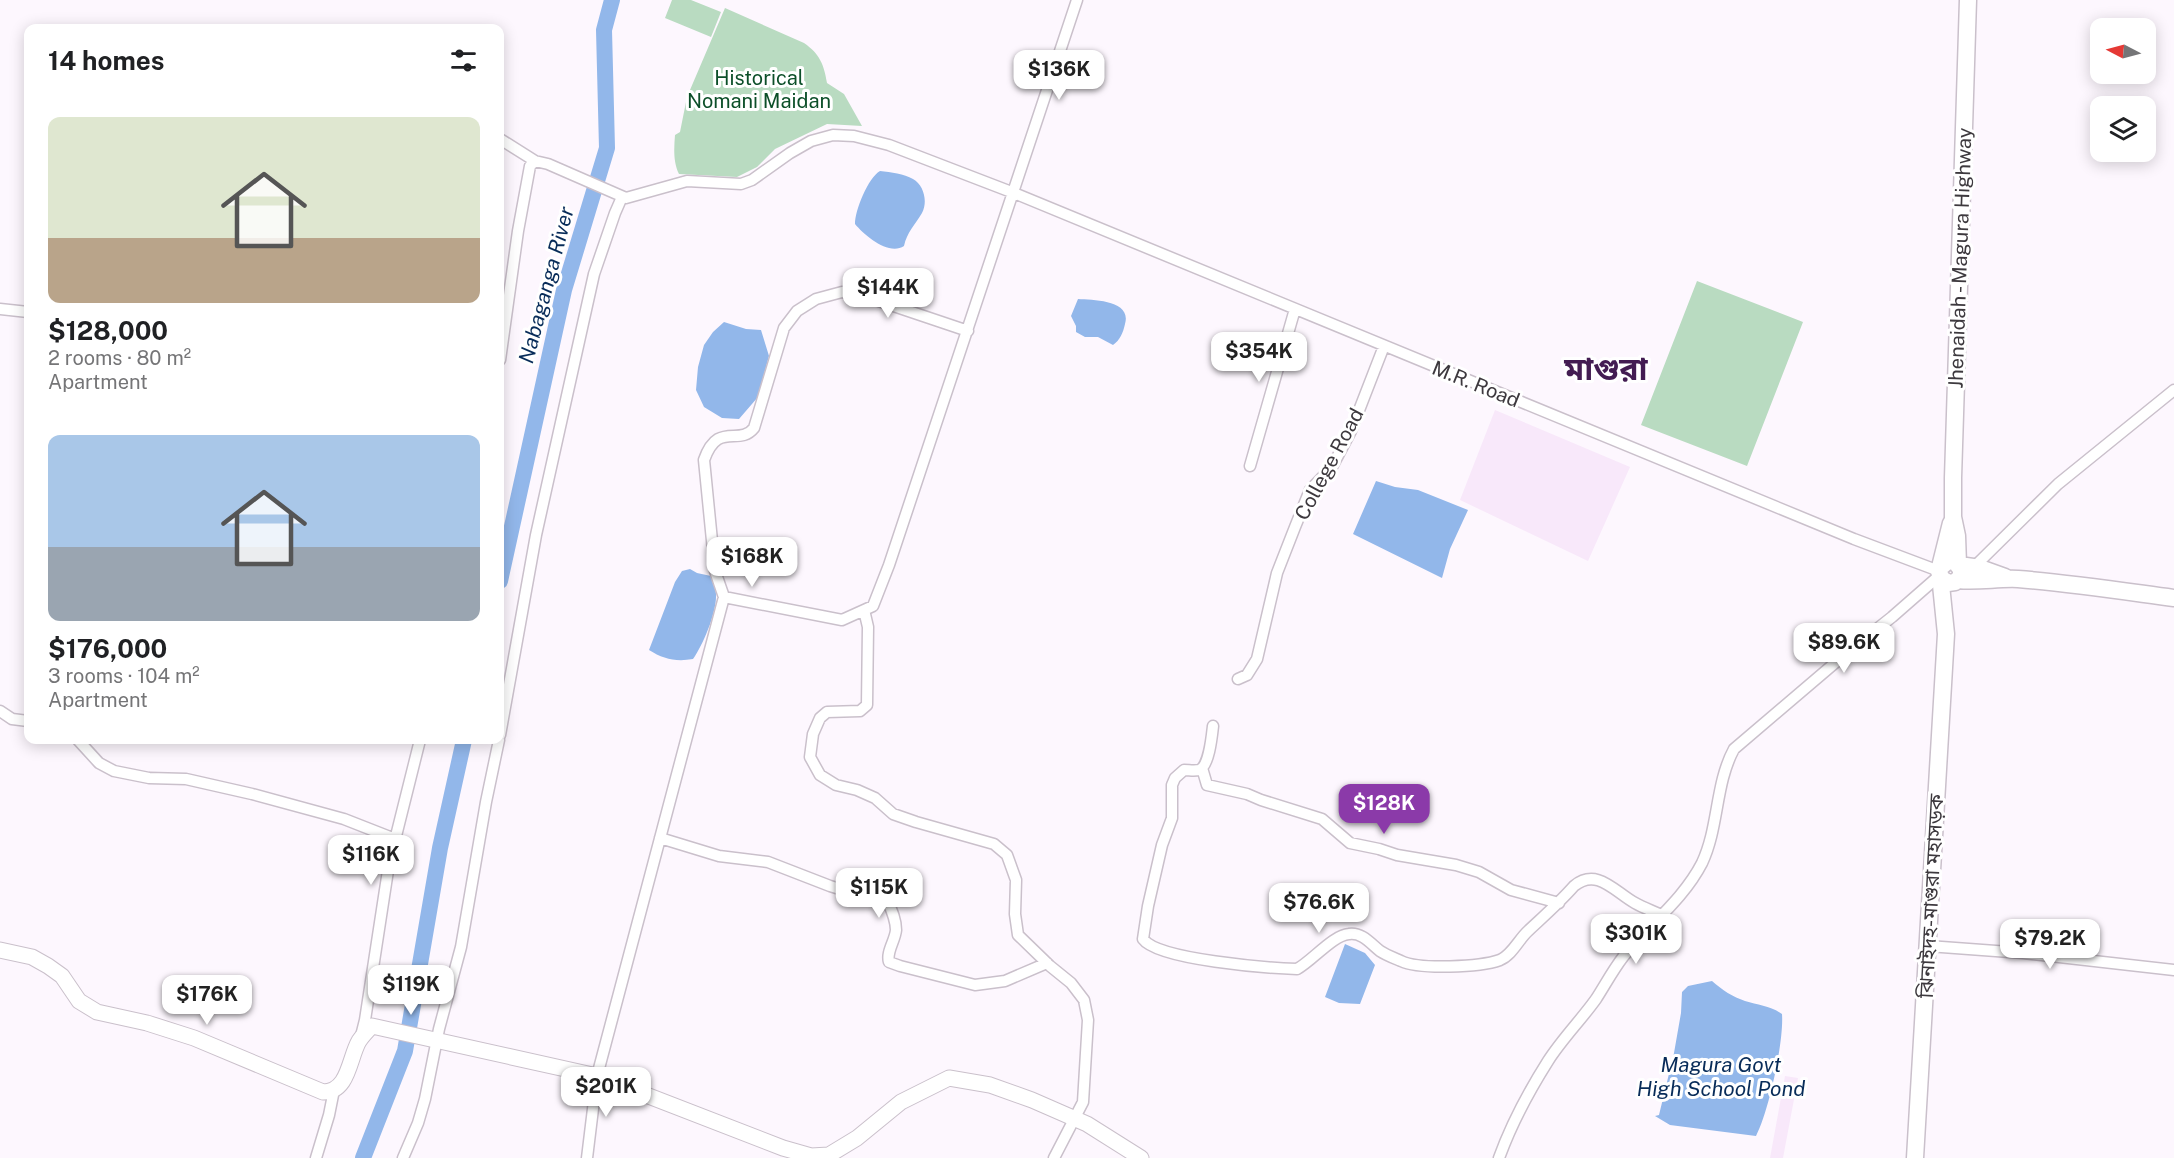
<!DOCTYPE html>
<html lang="en">
<head>
<meta charset="utf-8">
<style>
  :root { --surface:#fff; --page:#f2f2f2; --text:#202124; --muted:#757577; --accent:#8b3aa9 }
  body { margin:0; font-family:"Public Sans","Noto Sans Bengali",sans-serif; background:var(--page); color:var(--text); height:100vh; display:flex; flex-direction:column; font-size:22px; white-space:nowrap }
  * { box-sizing:border-box; margin:0 }
  p { font-size:20px; color:var(--muted) }
  .icon { flex:none; width:33px; height:33px; fill:none; stroke:currentColor; stroke-width:2; stroke-linecap:round; stroke-linejoin:round }
  .map { position:relative; flex:1; overflow:hidden }
  .drawer { position:absolute; left:24px; top:24px; width:480px; height:720px; display:flex; flex-direction:column; background:var(--surface); border-radius:12px; box-shadow:0 3px 15px #0003 }
  .drawer>* { flex:none }
  .needle { width:39px; rotate:276deg }
  .controls { position:absolute; left:2090px; top:18px; display:grid; gap:12px }
  .controls a { display:grid; place-items:center; width:66px; height:66px; border-radius:12px; background:var(--surface); box-shadow:0 3px 15px #0003; font-size:30px }
  .price { position:absolute; translate:-50% -51px; padding:0 14px; border-radius:12px; background:#fff; color:#222; font-size:20px; line-height:39px; filter:drop-shadow(0 2px 3px #0008) }
  .price::after { content:''; position:absolute; left:50%; top:36px; width:18px; height:14px; margin-left:-9px; background:inherit; clip-path:polygon(0 0,100% 0,50% 100%) }
  .price.on { background:var(--accent); color:#fff }
  ul { padding:0; list-style:none }
  li { display:grid; align-content:center; gap:12px; height:318px; padding:0 24px }
  li span { display:grid; place-items:center; height:186px; border-radius:12px; color:#555 }
  li>.icon { margin-inline-start:auto }
  span .icon { width:108px; height:108px; fill:#fffc; stroke-width:1 }
  li b { font-size:26px }
  h2 { display:flex; justify-content:space-between; align-items:center; height:72px; padding:0 24px; font-size:26px }
  .map>svg:first-child { display:block }
</style>
</head>
<body>
<div class="map">
<svg width="2174" height="1158" viewBox="0 0 2174 1158">
  <rect width="100%" height="100%" fill="#fdf7fe"/>
  <path fill="#f8e8fa" d="M 1495,410 L 1630,467 L 1588,561 L 1460,500 Z
    M 1785,1076 L 1798,1078 L 1783,1158 L 1770,1158 Z"/>
  <path fill="#b9dbc1" d="M 672,0 L 691,0 L 721,12 L 711,37 L 665,18 Z
    M 725,8 L 804,43 C 820,54 824,65 827,83 L 844,94 L 862,126 L 827,124 L 775,149 L 757,167 L 737,177 L 679,174 C 673,162 674,148 675,135 L 680,132 L 687,97 Z
    M 1697,281 L 1803,322 L 1747,466 L 1641,425 Z"/>
  <path fill="#92b7ea" d="M 880,171 C 891,172 904,174 913,179 C 924,185 928,202 922,213 C 915,225 907,232 904,246 C 889,256 865,236 855,224 C 855,210 868,178 880,171 Z
    M 1078,299 C 1094,300 1132,300 1125,324 C 1123,333 1120,340 1113,345 L 1098,337 L 1085,337 L 1076,332 L 1076,326 L 1071,316 Z
    M 724,322 L 746,329 L 761,330 L 769,356 L 758,397 L 739,419 L 722,418 L 704,407 L 696,390 L 698,367 L 704,345 L 713,332 Z
    M 1376,481 L 1395,487 L 1418,490 L 1468,510 L 1450,549 L 1442,578 L 1353,534 Z
    M 690,569 L 697,573 L 711,576 C 712,581 716,589 716,594 C 717,612 703,645 693,659 C 676,662 663,659 649,650 L 675,582 L 682,571 Z
    M 1345,944 L 1365,953 L 1375,965 L 1360,1004 L 1339,1003 L 1325,997 Z
    M 1712,981 C 1722,990 1733,997 1745,1001 C 1758,1005 1771,1006 1782,1014 C 1784,1041 1769,1111 1756,1136 L 1670,1125 L 1655,1116 L 1659,1115 L 1674,1053 L 1681,1013 L 1682,992 L 1688,986 Z"/>
  <g fill="none" stroke-linecap="round" stroke-linejoin="round">
    <path stroke="#92b7ea" stroke-width="16" d="M 500,581 L 564,290 L 607,148 L 604,30 L 612,0
      M 363,1158 L 405,1051 L 440,848 L 464,740"/>
    <defs>
      <path id="minor" d="M 500,139 L 535,161 L 548,164 L 626,198 L 687,181 L 741,184 L 752,180 L 790,153 L 811,141 L 833,135 L 854,136 L 889,145 L 1014,193 L 1854,539 L 1939,571
        M 0,309 L 28,312
        M 500,360 L 518,231 L 530,166 L 535,161
        M 1250,466 L 1295,309
        M 1974,567 L 2058,484 L 2174,390
        M 724,597 L 715,571 L 704,460 C 718,420 739,447 754,428 L 784,328 L 797,311 L 816,299 L 842,292 L 858,294 L 968,331
        M 864,610 L 868,627 L 867,705 L 860,711 L 827,712 L 820,718 L 813,734 L 810,757 L 820,775 L 836,785 L 857,790 L 875,798 L 893,814 L 916,822 L 994,844 L 1007,855 L 1016,880 L 1015,914 L 1018,935 L 1050,966 L 1071,983 L 1084,1000 L 1088,1020 L 1083,1102 L 1054,1158
        M 1238,679 L 1247,675 L 1257,659 L 1277,573 L 1295,527 L 1310,490 L 1332,467 L 1351,431 L 1384,346
        M 0,711 L 12,719 L 28,721
        M 1213,726 C 1212,735 1209,767 1199,770 C 1194,771 1189,770 1184,770 L 1175,778 L 1172,785 L 1172,818 L 1162,845 L 1148,906 L 1143,939 C 1158,960 1269,968 1297,969 C 1312,961 1333,935 1349,934 C 1362,932 1371,944 1380,951 C 1386,955 1394,958 1401,961 C 1420,970 1480,967 1500,960 C 1512,955 1519,939 1528,931 C 1544,916 1560,902 1574,886 C 1597,867 1615,892 1635,903 C 1644,908 1653,911 1661,915
        M 500,735 L 536,535 L 594,274 L 615,213 L 622,197
        M 78,740 L 99,763 L 114,771 L 149,778 L 186,779 L 252,794 L 344,819 L 395,839
        M 1202,768 L 1207,785 L 1247,794 L 1261,800 L 1322,819 L 1350,843 L 1379,849 L 1397,855 L 1456,865 L 1479,872 L 1511,890 L 1559,903
        M 660,838 L 719,856 L 768,862 L 830,886 L 846,891 L 873,894 L 888,902 C 892,911 896,920 896,930 C 895,941 886,952 889,962 L 900,966 L 975,985 L 1005,981 L 1047,963
        M 1928,946 L 2023,953 L 2174,970
        M 361,1036 L 365,1020 L 389,864 L 420,740
        M 316,1158 L 329,1115 L 334,1090
        M 403,1158 L 418,1123 L 425,1099 L 439,1029 L 461,947 L 486,802 L 499,740
        M 587,1158 L 597,1076 L 724,597 L 842,620 L 873,606 L 889,565 L 1077,0
        M 1499,1158 C 1511,1125 1529,1091 1548,1061 C 1562,1039 1581,1020 1596,999 C 1605,985 1613,970 1623,957 C 1649,925 1683,900 1702,863 C 1719,827 1715,784 1734,749 L 1849,651 L 1892,617 L 1940,575"/>
      <path id="secondary" d="M 0,950 L 32,957 L 48,966 L 62,976 L 79,1001 L 97,1012 L 147,1023 L 194,1038 L 323,1092 C 349,1092 349,1058 359,1041 C 363,1035 368,1030 372,1026 L 597,1076 L 783,1148 L 811,1156 L 829,1155 L 857,1138 L 901,1102 L 949,1078 L 990,1085 L 1032,1100 L 1087,1124 L 1141,1158"/>
      <path id="trunk" d="M 1958,564 L 1957,536 L 1953,517 L 1953,478 L 1968,0
        M 1959,565 L 1980,568 L 2005,577
        M 1941,567 L 1948,561 L 1955,562 L 1961,569 L 1961,577 L 1955,582 L 1948,583 L 1941,578 L 1939,571 L 1951,523
        M 1958,580 C 1979,582 1998,578 2018,579 C 2070,583 2122,591 2174,598
        M 1915,1158 L 1946,634 L 1940,575"/>
    </defs>
    <use href="#minor" stroke="#cac0cb" stroke-width="13"/>
    <use href="#secondary" stroke="#cac0cb" stroke-width="17"/>
    <use href="#trunk" stroke="#cac0cb" stroke-width="19"/>
    <use href="#minor" stroke="#fff" stroke-width="10"/>
    <use href="#secondary" stroke="#fff" stroke-width="15"/>
    <use href="#trunk" stroke="#fff" stroke-width="16"/>
  </g>
  <g text-anchor="middle" dominant-baseline="central" stroke-width="6" stroke-linejoin="round" paint-order="stroke">
    <g font-size="20" fill="#0c4f29" stroke="#fff">
      <text x="759" y="78">Historical<tspan x="759" dy="23">Nomani Maidan</tspan></text>
    </g>
    <g font-size="20" fill="#3d393e" stroke="#fff">
      <text transform="translate(1960 258) rotate(-88)">Jhenaidah - Magura Highway</text>
      <text transform="translate(1476 384) rotate(22)">M.R. Road</text>
      <text transform="translate(1329 464) rotate(-62)">College Road</text>
      <text transform="translate(1931 896) rotate(-87)">ঝিনাইদহ-মাগুরা মহাসড়ক</text>
    </g>
    <g font-size="21" font-style="italic" fill="#082c59" stroke="#fff">
      <text transform="translate(546 285) rotate(-75)">Nabaganga River</text>
      <text x="1721" y="1064">Magura Govt<tspan x="1721" dy="24">High School Pond</tspan></text>
    </g>
    <g font-size="32" font-weight="bold" fill="#431c52" stroke="#fff">
      <text x="1606" y="368">মাগুরা</text>
    </g>
  </g>
</svg>
<div class="controls">
<a><svg class="needle" viewBox="-14 -14 28 28"><path d="M0-13l5 13h-10z" fill="#e53935"/><path d="M0 13l5-13h-10z" fill="#757577"/></svg></a>
<a><svg class="icon" aria-label="layers" viewBox="0 0 24 24"><path d="M12 4l9 5-9 5-9-5zM3 14l9 5 9-5"/></svg></a>
</div>
<b class="price" style="left:1059px;top:101px">$136K</b>
<b class="price" style="left:888px;top:319px">$144K</b>
<b class="price" style="left:1259px;top:383px">$354K</b>
<b class="price" style="left:752px;top:588px">$168K</b>
<b class="price" style="left:1844px;top:674px">$89.6K</b>
<b class="price on" style="left:1384px;top:835px">$128K</b>
<b class="price" style="left:371px;top:886px">$116K</b>
<b class="price" style="left:879px;top:919px">$115K</b>
<b class="price" style="left:1319px;top:934px">$76.6K</b>
<b class="price" style="left:1636px;top:965px">$301K</b>
<b class="price" style="left:2050px;top:970px">$79.2K</b>
<b class="price" style="left:411px;top:1016px">$119K</b>
<b class="price" style="left:207px;top:1026px">$176K</b>
<b class="price" style="left:606px;top:1118px">$201K</b>
<section class="drawer">
<h2>14 homes<svg class="icon" aria-label="filters" viewBox="0 0 24 24"><path d="M4 7h16M4 17h16"/><circle cx="9" cy="7" r="2"/><circle cx="15" cy="17" r="2"/></svg></h2>
<ul>
<li><span style="background:linear-gradient(#dfe7d0 65%,#b9a48a 0)"><svg class="icon" aria-label="home" viewBox="0 0 24 24"><path d="M3 11l9-7 9 7M6 9v11h12V9"/></svg></span><div><b>$128,000</b><p>2 rooms · 80 m²</p><p>Apartment</p></div></li>
<li><span style="background:linear-gradient(#a9c7e8 60%,#9aa5b1 0)"><svg class="icon" aria-label="home" viewBox="0 0 24 24"><path d="M3 11l9-7 9 7M6 9v11h12V9"/></svg></span><div><b>$176,000</b><p>3 rooms · 104 m²</p><p>Apartment</p></div></li>
</ul>
</section>
</div>
</body>
</html>
